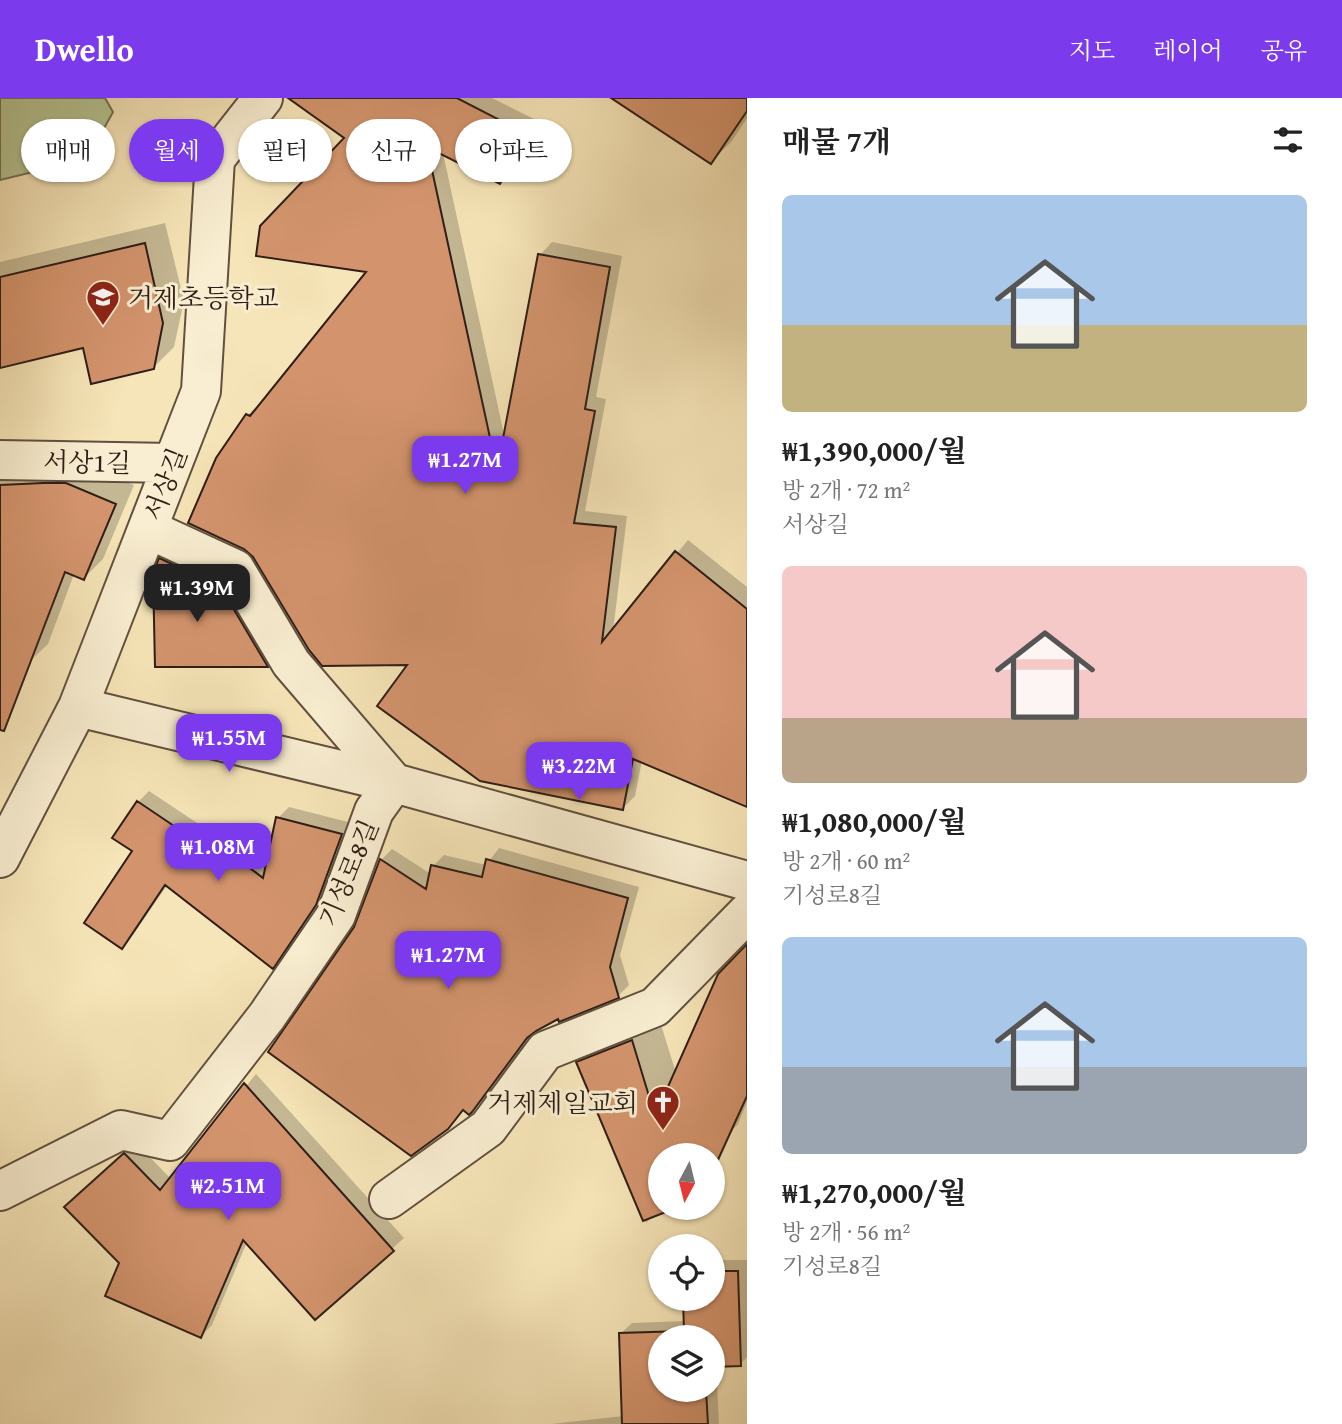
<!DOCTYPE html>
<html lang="ko">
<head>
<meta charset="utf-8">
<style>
  :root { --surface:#fff; --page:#f2f2f2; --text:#222; --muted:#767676; --accent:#7c3aed }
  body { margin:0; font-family:"Gentium Book Plus","Noto Serif KR",serif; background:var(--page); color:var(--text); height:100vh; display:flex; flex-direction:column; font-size:26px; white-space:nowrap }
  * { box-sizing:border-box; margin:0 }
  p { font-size:23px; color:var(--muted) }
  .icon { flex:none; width:38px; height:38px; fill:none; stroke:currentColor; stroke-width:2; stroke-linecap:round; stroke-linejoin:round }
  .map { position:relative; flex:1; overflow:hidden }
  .drawer { display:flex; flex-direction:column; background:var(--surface); width:595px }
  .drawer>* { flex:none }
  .guide { position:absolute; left:21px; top:21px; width:620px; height:63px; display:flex; gap:14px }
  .needle { width:46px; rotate:187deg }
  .tools { position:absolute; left:648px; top:1045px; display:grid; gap:14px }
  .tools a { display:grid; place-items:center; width:77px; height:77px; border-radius:50%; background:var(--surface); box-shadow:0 2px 5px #0004; font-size:35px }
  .price { position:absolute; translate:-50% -60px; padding:0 16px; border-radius:14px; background:var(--accent); color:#fff; font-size:23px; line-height:46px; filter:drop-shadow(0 2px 4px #0008) }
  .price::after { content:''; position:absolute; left:50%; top:42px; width:21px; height:16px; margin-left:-10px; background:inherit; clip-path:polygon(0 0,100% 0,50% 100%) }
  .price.on { background:#222; color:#fff }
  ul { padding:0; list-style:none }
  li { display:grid; align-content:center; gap:14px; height:371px; padding:0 35px }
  li span { display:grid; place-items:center; height:217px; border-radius:10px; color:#555 }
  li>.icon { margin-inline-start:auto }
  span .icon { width:126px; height:126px; fill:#fffc; stroke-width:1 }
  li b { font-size:30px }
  h2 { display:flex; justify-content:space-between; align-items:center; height:84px; padding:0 35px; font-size:30px }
  .pill { padding:0 24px; border-radius:32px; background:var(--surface); box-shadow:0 2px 5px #0004; font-size:24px; line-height:63px }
  .pill.on { background:var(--accent); color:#fff }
  header { display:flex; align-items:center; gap:42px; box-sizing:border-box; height:98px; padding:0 35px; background:var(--accent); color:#fff }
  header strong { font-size:33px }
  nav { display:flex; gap:38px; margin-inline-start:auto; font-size:24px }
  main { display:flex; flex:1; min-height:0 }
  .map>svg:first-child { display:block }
</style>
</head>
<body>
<header>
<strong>Dwello</strong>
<nav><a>지도</a><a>레이어</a><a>공유</a></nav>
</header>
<main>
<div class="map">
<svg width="747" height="1326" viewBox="0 0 747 1326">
  <rect width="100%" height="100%" fill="#f6e5b8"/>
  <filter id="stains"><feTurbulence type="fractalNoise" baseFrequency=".00286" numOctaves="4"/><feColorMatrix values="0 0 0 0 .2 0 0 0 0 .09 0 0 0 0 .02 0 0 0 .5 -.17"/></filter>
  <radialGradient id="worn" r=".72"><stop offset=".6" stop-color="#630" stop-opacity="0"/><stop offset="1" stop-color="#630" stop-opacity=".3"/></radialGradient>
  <path fill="#b6c693" stroke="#727255" stroke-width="2" d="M 0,0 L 105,0 L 113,14 L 87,61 L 0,82 Z"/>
  <path fill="#0003" fill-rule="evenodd" d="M 335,0 L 492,0 L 538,23 L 512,72 L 500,84 L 443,55 L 505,341 L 540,157 L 552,144 L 622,158 L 596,299 L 606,301 L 585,413 L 627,418 L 613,533 L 688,442 L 747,489 L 747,707 L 642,662 L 635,698 L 623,710 L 410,566 L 218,361 L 248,317 L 260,305 L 262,306 L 369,173 L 347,40 Z
    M 615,0 L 747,0 L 747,20 L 732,43 L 711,64 Z
    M 165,125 L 184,203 L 174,249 L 153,270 L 84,248 L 0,268 L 0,164 Z
    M 86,367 L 134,387 L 103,461 L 84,480 L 74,476 L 48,546 L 29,564 L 0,584 L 0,370 Z
    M 172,450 L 231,477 L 278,556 L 267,567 L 157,568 L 161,461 Z
    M 149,693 L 235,750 L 241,744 L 268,765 L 278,720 L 289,709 L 352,725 L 327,794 L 273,868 L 168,786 L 133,837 L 122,848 L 138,704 Z
    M 499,750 L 639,789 L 620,857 L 629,887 L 618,898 L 559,919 L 534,933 L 484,1001 L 471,1013 L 465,1011 L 447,1030 L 356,830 L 381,762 L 392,751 L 431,776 L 433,768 L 444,757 L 486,767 Z
    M 743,852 L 747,854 L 747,1004 L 738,1026 L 709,1057 L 660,1057 L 661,1110 L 646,1125 L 578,965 L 604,938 L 658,917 L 676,975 Z
    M 256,976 L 404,1140 L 315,1220 L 247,1144 L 212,1227 L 201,1238 L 121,1164 L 78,1098 L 136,1045 L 171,1081 Z
    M 712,1162 L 747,1162 L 747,1259 L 740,1266 L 716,1267 L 719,1326 L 551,1326 L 623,1318 L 620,1236 L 632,1225 L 685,1223 L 712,1200 ZM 660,1239 L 712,1239 L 712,1292 L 660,1292 Z"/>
  <path fill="#d3946d" stroke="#2f1e17" stroke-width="2" d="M 288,0 L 457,0 L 527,36 L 500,86 L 427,49 L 497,372 L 538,156 L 610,169 L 585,311 L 595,313 L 574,425 L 616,429 L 602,544 L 675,453 L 747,511 L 747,709 L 633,661 L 623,712 L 480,683 L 377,608 L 407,567 L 322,568 L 309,552 L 253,459 L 244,451 L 188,425 L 216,360 L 246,316 L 250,318 L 366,174 L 256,158 L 260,128 L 344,40 Z
    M 611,0 L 747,0 L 747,13 L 711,66 Z
    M 145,145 L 163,225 L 154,271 L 91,286 L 83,250 L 0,270 L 0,179 Z
    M 43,385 L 66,385 L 116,406 L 84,482 L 65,474 L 4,633 L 0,632 L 0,387 Z
    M 159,460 L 220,488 L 268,569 L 155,569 L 153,476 Z
    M 137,703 L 223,761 L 229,754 L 263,780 L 276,719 L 342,736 L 316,807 L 273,871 L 165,787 L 122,851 L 84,825 L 132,753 L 112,740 Z
    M 380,761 L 426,791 L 431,767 L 482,779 L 486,761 L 628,800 L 610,869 L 619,900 L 559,924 L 558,921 L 536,933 L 527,940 L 472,1014 L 469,1017 L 463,1012 L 448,1031 L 411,1058 L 268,954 L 354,829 Z
    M 747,846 L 747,998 L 712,1075 L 712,1057 L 660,1057 L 660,1110 L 676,1110 L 643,1123 L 576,964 L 632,942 L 655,1018 L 718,876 Z
    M 244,985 L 394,1153 L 315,1222 L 243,1142 L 201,1240 L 105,1198 L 119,1165 L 64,1109 L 124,1055 L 160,1092 Z
    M 712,1173 L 738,1173 L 741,1268 L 712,1269 L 712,1239 L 660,1239 L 660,1292 L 706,1292 L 708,1326 L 622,1326 L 619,1235 L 684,1233 L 683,1200 L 712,1200 Z"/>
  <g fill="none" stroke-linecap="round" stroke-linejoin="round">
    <defs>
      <path id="minor" d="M 0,362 L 173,365
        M 148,431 L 235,471 L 291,565 L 394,685
        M 78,609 L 394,685 L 747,783
        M 0,760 L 78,609 L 201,293 L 215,61 L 263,0
        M 0,1093 L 121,1032 L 170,1043 L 267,918 L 336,817 L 374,713 L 394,685
        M 389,1101 L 488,1030 L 545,953 L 655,909 L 747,815"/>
    </defs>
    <use href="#minor" stroke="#61503f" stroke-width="42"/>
    <use href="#minor" stroke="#f9eed1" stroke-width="38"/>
  </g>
  <defs>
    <symbol id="school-pin" viewBox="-11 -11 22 30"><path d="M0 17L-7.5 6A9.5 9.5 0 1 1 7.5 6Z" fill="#8f2418" stroke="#f9eed1"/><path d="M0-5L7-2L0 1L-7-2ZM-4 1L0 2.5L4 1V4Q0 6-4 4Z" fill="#fff"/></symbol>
    <symbol id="church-pin" viewBox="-11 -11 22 30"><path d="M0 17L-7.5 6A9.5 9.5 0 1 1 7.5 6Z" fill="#8f2418" stroke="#f9eed1"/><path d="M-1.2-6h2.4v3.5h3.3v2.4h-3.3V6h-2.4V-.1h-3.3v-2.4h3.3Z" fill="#fff"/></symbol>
  </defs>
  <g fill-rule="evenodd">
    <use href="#school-pin" x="84" y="180" width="38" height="52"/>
    <use href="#church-pin" x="644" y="985" width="38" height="52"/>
  </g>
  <g text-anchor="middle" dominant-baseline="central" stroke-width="6" stroke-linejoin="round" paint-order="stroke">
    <g font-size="26" fill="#2f1e17" stroke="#f9eed1" text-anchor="start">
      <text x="128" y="199">거제초등학교</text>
      <text x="638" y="1004" text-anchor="end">거제제일교회</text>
    </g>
    <g font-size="26" fill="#2f1e17" stroke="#f9eed1">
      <text transform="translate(87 364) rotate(1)">서상1길</text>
      <text transform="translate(165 386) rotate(-69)">서상길</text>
      <text transform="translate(348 775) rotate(-67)">기성로8길</text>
    </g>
  </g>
  <rect width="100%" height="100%" filter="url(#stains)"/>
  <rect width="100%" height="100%" fill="url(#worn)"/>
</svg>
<div class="tools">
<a><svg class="needle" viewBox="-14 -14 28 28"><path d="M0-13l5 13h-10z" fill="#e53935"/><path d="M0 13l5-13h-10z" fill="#767676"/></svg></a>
<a><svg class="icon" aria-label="locate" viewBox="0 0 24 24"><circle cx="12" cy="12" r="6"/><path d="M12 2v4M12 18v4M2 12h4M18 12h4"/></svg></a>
<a><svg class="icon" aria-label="layers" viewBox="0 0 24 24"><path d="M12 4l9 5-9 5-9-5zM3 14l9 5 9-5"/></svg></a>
</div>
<b class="price" style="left:465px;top:398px">₩1.27M</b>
<b class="price on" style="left:197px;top:526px">₩1.39M</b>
<b class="price" style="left:229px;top:676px">₩1.55M</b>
<b class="price" style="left:579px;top:704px">₩3.22M</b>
<b class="price" style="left:218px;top:785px">₩1.08M</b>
<b class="price" style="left:448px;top:893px">₩1.27M</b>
<b class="price" style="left:228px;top:1124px">₩2.51M</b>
<div class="guide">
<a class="pill">매매</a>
<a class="pill on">월세</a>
<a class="pill">필터</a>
<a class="pill">신규</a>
<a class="pill">아파트</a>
</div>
</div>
<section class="drawer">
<h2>매물 7개<svg class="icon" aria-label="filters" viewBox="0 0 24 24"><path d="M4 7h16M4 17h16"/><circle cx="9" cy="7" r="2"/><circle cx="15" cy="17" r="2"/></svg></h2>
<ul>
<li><span style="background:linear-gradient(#a9c7e8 60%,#c2b280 0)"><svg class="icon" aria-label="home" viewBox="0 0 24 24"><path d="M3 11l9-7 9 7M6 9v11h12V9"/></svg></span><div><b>₩1,390,000/월</b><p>방 2개 · 72 m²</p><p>서상길</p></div></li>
<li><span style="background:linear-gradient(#f6c9c9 70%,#b9a48a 0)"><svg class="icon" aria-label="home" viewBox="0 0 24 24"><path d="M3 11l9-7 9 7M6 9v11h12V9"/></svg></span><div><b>₩1,080,000/월</b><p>방 2개 · 60 m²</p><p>기성로8길</p></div></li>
<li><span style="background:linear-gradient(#a9c7e8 60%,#9aa5b1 0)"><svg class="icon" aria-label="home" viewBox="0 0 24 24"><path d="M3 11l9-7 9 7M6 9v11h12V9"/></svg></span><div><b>₩1,270,000/월</b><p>방 2개 · 56 m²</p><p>기성로8길</p></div></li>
</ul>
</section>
</main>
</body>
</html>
